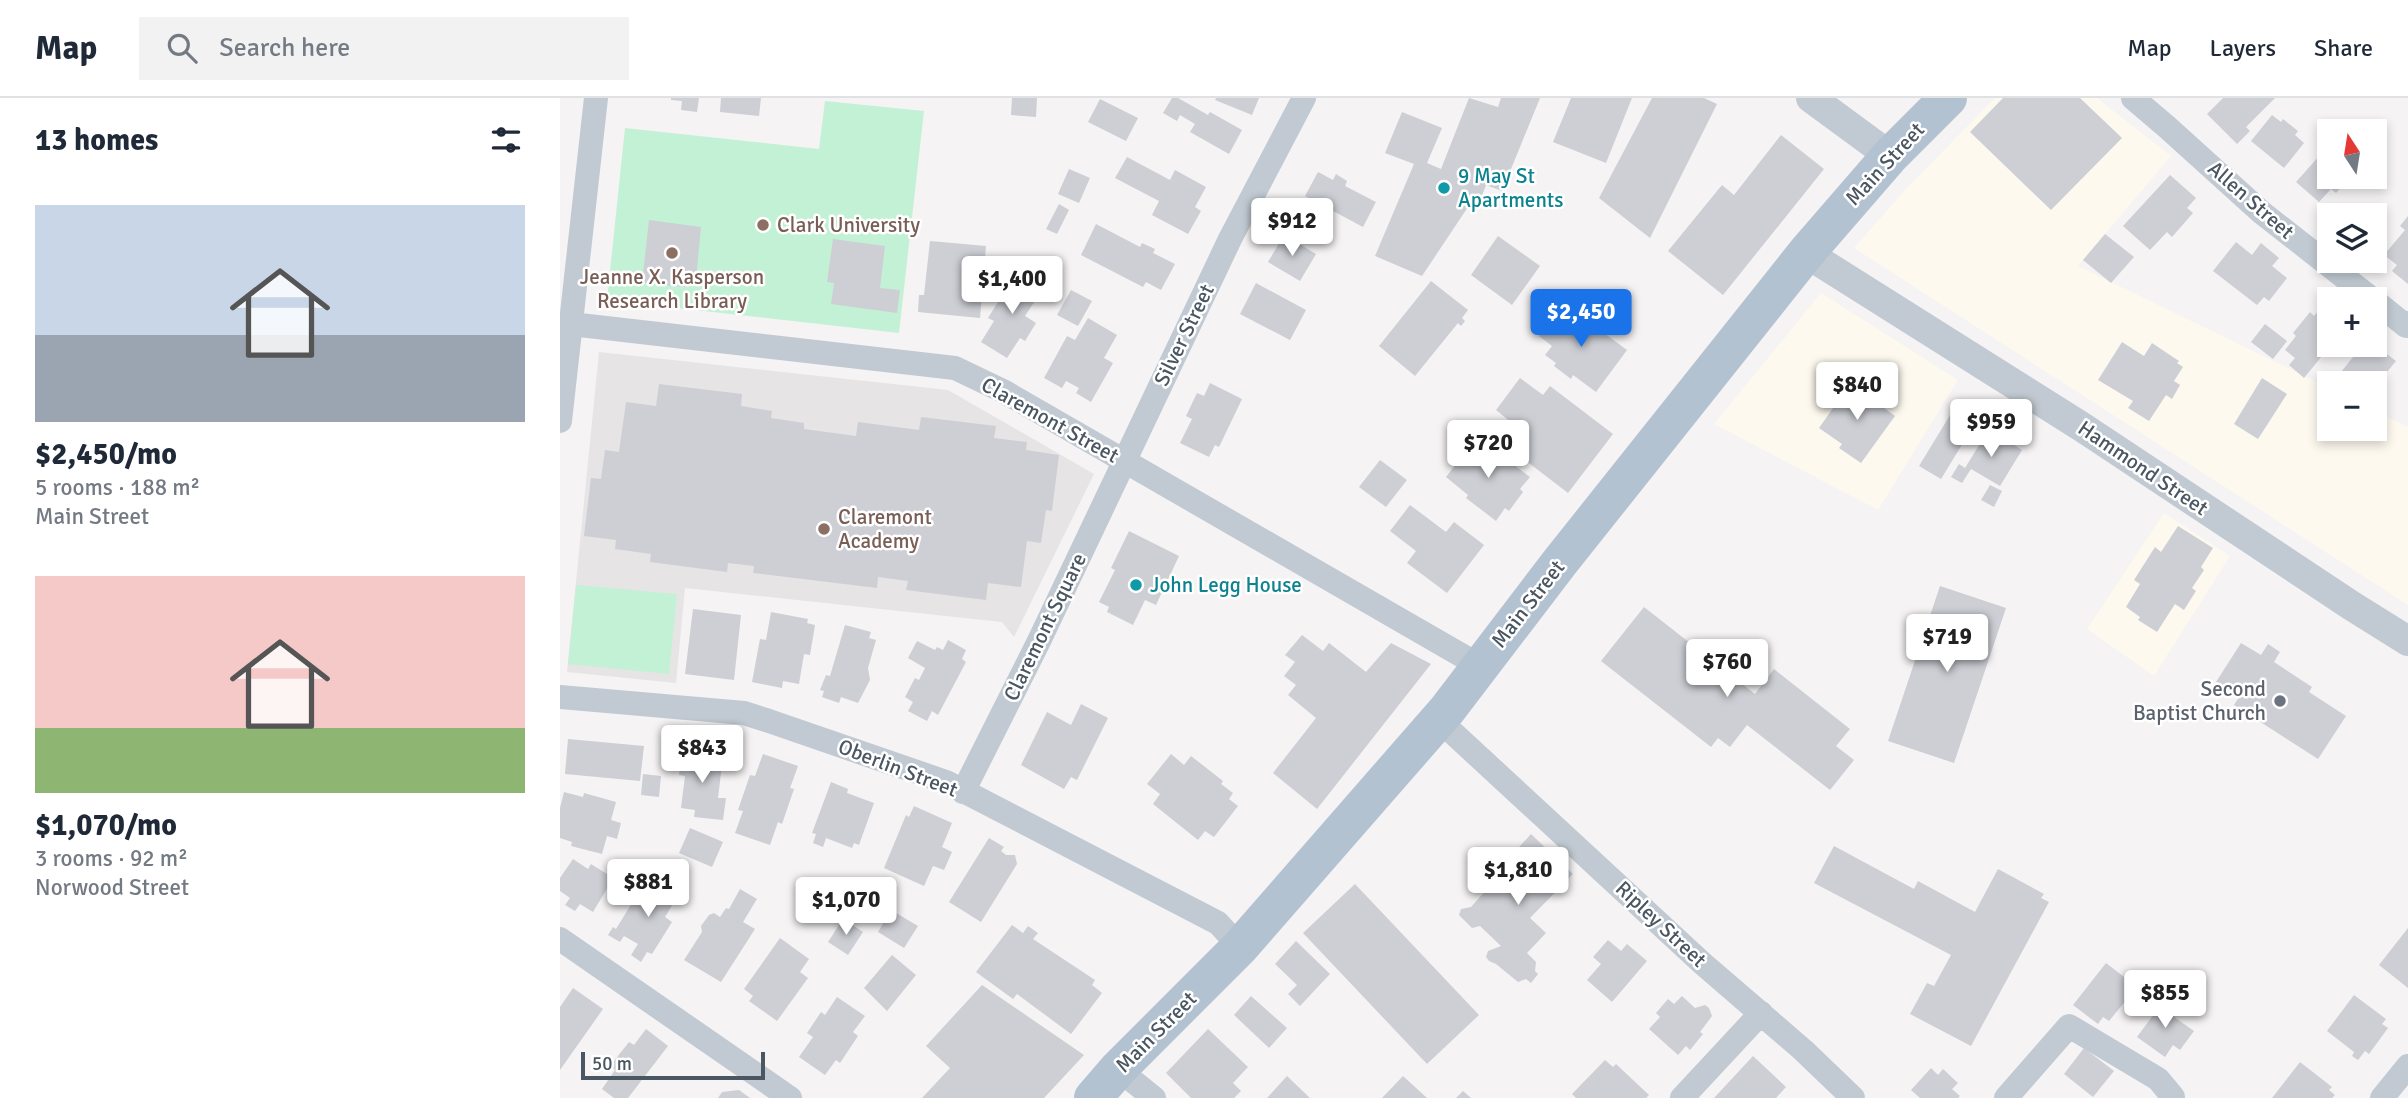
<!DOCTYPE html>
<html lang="en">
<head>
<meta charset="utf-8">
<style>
  :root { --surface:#fff; --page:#f2f2f3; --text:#1f2937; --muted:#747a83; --line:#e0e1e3; --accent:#1a73e8 }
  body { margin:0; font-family:Signika,sans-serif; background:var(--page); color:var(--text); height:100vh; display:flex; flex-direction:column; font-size:26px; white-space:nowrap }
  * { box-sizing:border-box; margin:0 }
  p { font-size:23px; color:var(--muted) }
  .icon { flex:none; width:38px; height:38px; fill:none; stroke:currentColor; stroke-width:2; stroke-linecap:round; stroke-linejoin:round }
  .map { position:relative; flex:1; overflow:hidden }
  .panel { display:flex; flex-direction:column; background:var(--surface); width:560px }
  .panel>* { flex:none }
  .needle { width:46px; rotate:348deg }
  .controls { position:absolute; left:1757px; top:21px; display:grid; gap:14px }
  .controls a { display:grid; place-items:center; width:70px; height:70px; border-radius:0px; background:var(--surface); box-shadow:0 4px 10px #0003; font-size:35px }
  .scale { position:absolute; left:21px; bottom:18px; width:184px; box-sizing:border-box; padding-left:7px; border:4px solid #4a5661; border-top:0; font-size:19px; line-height:24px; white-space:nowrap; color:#4a5661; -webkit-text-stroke:5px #fff; paint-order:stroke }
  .price { position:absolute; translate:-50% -60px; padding:0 16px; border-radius:7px; background:#fff; color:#222; font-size:23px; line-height:46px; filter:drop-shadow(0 2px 4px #0008) }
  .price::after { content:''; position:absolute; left:50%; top:42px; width:21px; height:16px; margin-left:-10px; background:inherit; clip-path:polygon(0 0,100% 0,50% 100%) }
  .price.active { background:var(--accent); color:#fff }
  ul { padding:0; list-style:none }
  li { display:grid; align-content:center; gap:14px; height:371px; padding:0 35px }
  li span { display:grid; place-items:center; height:217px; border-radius:0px; color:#555 }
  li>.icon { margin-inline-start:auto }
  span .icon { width:126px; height:126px; fill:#fffc; stroke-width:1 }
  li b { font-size:30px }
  h2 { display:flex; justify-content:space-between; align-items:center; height:84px; padding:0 35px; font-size:30px }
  header { display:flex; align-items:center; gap:42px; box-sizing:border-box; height:98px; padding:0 35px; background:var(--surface); border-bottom:2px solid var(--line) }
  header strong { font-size:33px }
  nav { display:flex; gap:38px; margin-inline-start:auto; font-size:24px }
  .search { width:490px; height:63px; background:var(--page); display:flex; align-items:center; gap:18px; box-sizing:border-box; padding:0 24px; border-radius:0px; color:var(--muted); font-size:26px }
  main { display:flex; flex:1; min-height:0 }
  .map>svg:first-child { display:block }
</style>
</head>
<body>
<header>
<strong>Map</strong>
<div class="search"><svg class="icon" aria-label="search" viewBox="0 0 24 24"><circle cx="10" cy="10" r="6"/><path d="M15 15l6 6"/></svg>Search here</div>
<nav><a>Map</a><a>Layers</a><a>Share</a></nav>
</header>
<main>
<section class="panel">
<h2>13 homes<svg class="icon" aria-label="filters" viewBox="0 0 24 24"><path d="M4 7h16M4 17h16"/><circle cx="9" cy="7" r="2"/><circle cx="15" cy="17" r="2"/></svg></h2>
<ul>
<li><span style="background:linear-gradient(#c9d6e8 60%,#9aa5b1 0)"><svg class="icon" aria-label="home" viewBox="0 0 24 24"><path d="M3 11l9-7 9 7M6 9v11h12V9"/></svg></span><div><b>$2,450/mo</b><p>5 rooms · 188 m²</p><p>Main Street</p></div></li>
<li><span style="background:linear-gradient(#f6c9c9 70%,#8fb573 0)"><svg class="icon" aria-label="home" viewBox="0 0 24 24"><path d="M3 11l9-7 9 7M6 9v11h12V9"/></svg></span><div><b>$1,070/mo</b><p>3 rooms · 92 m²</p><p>Norwood Street</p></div></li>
</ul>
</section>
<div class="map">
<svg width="1848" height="1000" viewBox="0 0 1848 1000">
  <rect width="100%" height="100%" fill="#f5f3f3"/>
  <path fill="#fdf9ef" d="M 1435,0 L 1537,0 L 1611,58 L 1518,168 L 1769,290 L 1769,331 L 1815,331 L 1815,313 L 1848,329 L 1848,507 L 1294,150 L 1346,91 Z
    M 1261,195 L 1398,282 L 1318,412 L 1154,326 Z
    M 1604,415 L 1670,458 L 1594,578 L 1527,531 Z"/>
  <path fill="#e6e4e5" d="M 39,254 L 388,292 L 534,376 L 454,539 L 442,524 L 125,490 L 116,585 L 7,574 Z"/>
  <path fill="#c3f1d5" d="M 265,3 L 364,13 L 339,235 L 47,202 L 65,30 L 259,51 Z
    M 16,487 L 117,496 L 109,576 L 8,566 Z"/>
  <path fill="#cdcfd5" d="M 111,0 L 139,0 L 137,14 L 121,12 L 122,3 L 111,2 Z
    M 161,0 L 201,0 L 199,18 L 160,14 Z
    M 452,0 L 477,0 L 476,19 L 451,17 Z
    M 612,0 L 618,0 L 648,17 L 650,14 L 682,32 L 669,56 L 630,34 L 635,26 L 620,17 L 617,23 L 603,15 Z
    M 656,0 L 699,0 L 692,17 L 655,2 Z
    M 909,0 L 938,9 L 941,0 L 980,0 L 942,93 L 926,87 L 916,113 L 908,109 L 862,178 L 815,158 L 854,66 L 825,55 L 842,14 L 882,30 L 867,65 L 881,71 Z
    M 1011,0 L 1072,0 L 1046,65 L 993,44 Z
    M 1092,0 L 1144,0 L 1157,6 L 1090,140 L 1039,100 Z
    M 1443,0 L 1520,0 L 1562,40 L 1491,112 L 1410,34 Z
    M 1663,0 L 1715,0 L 1686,29 L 1690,33 L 1677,46 L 1647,16 Z
    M 540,1 L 578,20 L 566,43 L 528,24 Z
    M 1712,17 L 1721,24 L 1723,21 L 1738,33 L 1735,37 L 1744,45 L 1724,70 L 1691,43 Z
    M 1221,37 L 1264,71 L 1163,197 L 1108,153 L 1162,87 L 1174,97 Z
    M 1769,47 L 1769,79 L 1789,80 L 1776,95 L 1771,91 L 1759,104 L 1736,84 Z
    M 567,59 L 610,82 L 615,72 L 646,89 L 635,109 L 641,113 L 628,136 L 592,117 L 599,103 L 555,80 Z
    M 509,71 L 530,80 L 519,105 L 498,96 Z
    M 758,74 L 773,82 L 776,76 L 787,83 L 785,88 L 816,104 L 803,129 L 745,98 Z
    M 1610,77 L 1636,100 L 1627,110 L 1633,115 L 1612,139 L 1607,134 L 1590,152 L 1563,128 Z
    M 499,106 L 509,112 L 497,136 L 486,131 Z
    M 1848,118 L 1848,186 L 1832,173 L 1837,167 L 1824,157 L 1845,132 L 1840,128 Z
    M 89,122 L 141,129 L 136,182 L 132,188 L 124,189 L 82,185 Z
    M 536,126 L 580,149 L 582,145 L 595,151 L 593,155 L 615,166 L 601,192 L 586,184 L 583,189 L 521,157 Z
    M 1545,136 L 1574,159 L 1551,185 L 1523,162 Z
    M 724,137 L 756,156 L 740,183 L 708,164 Z
    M 938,138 L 980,168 L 952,207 L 911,177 Z
    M 273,141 L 325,148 L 320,190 L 340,192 L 337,215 L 271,206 L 274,185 L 267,184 Z
    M 370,143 L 426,148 L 420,220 L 358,214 L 359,197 L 364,197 Z
    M 1676,144 L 1692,157 L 1701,145 L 1719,160 L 1712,168 L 1727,180 L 1709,203 L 1704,199 L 1697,207 L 1653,173 Z
    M 456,175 L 482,192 L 465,218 L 476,225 L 465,243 L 460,240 L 447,260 L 421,244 L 434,223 L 428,220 Z
    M 871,183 L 908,212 L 902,220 L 905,223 L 901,228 L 898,225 L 855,278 L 819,248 Z
    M 696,185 L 746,212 L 730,242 L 680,216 Z
    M 511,192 L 532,203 L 518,228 L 497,217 Z
    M 1766,204 L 1769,207 L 1769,247 L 1771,247 L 1744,280 L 1729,267 L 1735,260 L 1725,252 L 1736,238 L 1733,235 L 1750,214 L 1754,218 Z
    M 1000,208 L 1022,225 L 1025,221 L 1067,252 L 1036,294 L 1013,277 L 1011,281 L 994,268 L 996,265 L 985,257 L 992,248 L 979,238 Z
    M 528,220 L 557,237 L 544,260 L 553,265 L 531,304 L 516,295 L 519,290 L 506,283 L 502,290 L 484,280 L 507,238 L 515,242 Z
    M 1705,226 L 1727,243 L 1713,261 L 1691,244 Z
    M 1562,244 L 1584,258 L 1592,245 L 1619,263 L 1617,265 L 1623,269 L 1614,283 L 1620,287 L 1612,301 L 1606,297 L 1589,323 L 1568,310 L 1573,303 L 1538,282 Z
    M 1811,247 L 1815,247 L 1836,263 L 1815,289 L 1815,285 L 1772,285 L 1798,253 L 1803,257 Z
    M 960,280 L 983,297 L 990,288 L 1053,336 L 1008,395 L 957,356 L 966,345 L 948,331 L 952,325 L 936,312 Z
    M 1702,280 L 1727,296 L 1698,341 L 1674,326 Z
    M 1292,283 L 1318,302 L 1316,304 L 1335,318 L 1301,365 L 1279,350 L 1282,346 L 1259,330 Z
    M 650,285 L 682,301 L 659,349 L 655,347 L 649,359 L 620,345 L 632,321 L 626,318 L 637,295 L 644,298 Z
    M 99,286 L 182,296 L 181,308 L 212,313 L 211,320 L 244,325 L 244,331 L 296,338 L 298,324 L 359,332 L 361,319 L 436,328 L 434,340 L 467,344 L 466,352 L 499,357 L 492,413 L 486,412 L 481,445 L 467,443 L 461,489 L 428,485 L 426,502 L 346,492 L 348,483 L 318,479 L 317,490 L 193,475 L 194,468 L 168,465 L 167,474 L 90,464 L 91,456 L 55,451 L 56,442 L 24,438 L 31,380 L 41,381 L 45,352 L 59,354 L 66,304 L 96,308 Z
    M 1395,309 L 1417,322 L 1381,381 L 1359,368 Z
    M 1429,331 L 1462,352 L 1440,388 L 1411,371 L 1402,385 L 1391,379 L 1399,366 L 1405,370 Z
    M 916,340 L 930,350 L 926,355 L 933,361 L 938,355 L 970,379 L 960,391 L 963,394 L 949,413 L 945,410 L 936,423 L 906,400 L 908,397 L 886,379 Z
    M 820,362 L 847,382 L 826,409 L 799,389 Z
    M 1430,387 L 1442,393 L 1434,409 L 1421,402 Z
    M 850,407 L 886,434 L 894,424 L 924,447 L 887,495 L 847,465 L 856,453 L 830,433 Z
    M 1618,428 L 1653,450 L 1641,469 L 1644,472 L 1632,490 L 1636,493 L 1624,512 L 1615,506 L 1597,534 L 1578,522 L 1580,519 L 1566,509 L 1580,486 L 1574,482 L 1595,449 L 1601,454 Z
    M 569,433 L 619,458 L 596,507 L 585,502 L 573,527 L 547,514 L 549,509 L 539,504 L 555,472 L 551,470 Z
    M 1380,488 L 1446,510 L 1394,665 L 1328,643 Z
    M 1084,509 L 1195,596 L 1214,571 L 1290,631 L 1276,648 L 1294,662 L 1270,692 L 1187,627 L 1170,649 L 1158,640 L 1151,649 L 1041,563 Z
    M 133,511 L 181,517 L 174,582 L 125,576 Z
    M 211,514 L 248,521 L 247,525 L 255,527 L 250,557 L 244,556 L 239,586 L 223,583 L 222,590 L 192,584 L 200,541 L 206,542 Z
    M 285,527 L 311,534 L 309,540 L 316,542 L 308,570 L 310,582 L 298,605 L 281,599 L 279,605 L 262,599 L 264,593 L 260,592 L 266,577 L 270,578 Z
    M 742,537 L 763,553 L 769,545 L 806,574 L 831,545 L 871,566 L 757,711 L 713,675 L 756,620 L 728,597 L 736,587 L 724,578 L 735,564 L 725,557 Z
    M 388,542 L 406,552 L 402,561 L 406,564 L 378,617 L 372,613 L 367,623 L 348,613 L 353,604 L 345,599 L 355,580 L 359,582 L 365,570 L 348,560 L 357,543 L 375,552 L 377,549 L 383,552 Z
    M 1681,545 L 1701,557 L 1708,546 L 1720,554 L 1714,564 L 1752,589 L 1749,594 L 1786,618 L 1758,661 L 1674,607 L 1679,599 L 1656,584 Z
    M 521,606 L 548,620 L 517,682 L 511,679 L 504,691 L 461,667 L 487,614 L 511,627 Z
    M 8,641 L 84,648 L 80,683 L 5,676 Z
    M 122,652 L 163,658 L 158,700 L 166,700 L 163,722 L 134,719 L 135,712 L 121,710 L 125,678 L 119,677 Z
    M 203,656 L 238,668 L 230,690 L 234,691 L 222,726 L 218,724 L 210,747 L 175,735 L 183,713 L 178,712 L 190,677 L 195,678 Z
    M 611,656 L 624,667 L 631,658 L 663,683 L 661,686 L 673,695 L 669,701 L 678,708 L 654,739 L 645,733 L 638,742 L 593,706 L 600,696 L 587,686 Z
    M 83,676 L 101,678 L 99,699 L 81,697 Z
    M 271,684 L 288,691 L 287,695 L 314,705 L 299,747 L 294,745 L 292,750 L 266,740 L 263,749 L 253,745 L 256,736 L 252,735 Z
    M 4,694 L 23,699 L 24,695 L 56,704 L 51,722 L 61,725 L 57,741 L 47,738 L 42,756 L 11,748 L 12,744 L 0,740 L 0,710 Z
    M 354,708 L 392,725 L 382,749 L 392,754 L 384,772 L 373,768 L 364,788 L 324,770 L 346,717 L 349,719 Z
    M 130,730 L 163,744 L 152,769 L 119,755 Z
    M 971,736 L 1013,776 L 970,820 L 986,835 L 967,855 L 976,864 L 975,873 L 978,876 L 971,885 L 966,881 L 958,884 L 936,866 L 929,863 L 926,859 L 928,853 L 941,848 L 920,828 L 912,830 L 899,817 L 901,811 L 911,809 L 952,763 L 949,760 Z
    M 429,740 L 444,749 L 441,753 L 446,757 L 455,757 L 457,766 L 421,824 L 389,804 Z
    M 1274,748 L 1354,791 L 1358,783 L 1415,814 L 1438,771 L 1484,796 L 1481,800 L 1489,804 L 1411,948 L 1350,916 L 1367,885 L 1374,888 L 1391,857 L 1254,785 Z
    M 13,761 L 28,771 L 31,766 L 47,776 L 49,773 L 60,779 L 52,792 L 48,789 L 33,814 L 20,806 L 15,813 L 5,807 L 10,800 L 0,793 L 0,780 Z
    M 101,779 L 122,791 L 105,819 L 112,824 L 92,856 L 87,854 L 81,864 L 71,857 L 78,846 L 64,838 L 60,844 L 48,837 L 53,829 L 56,831 L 75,800 L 84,806 Z
    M 795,786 L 919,917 L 867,966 L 743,835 Z
    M 180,791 L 197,801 L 183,824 L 195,831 L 161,884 L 124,862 L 142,834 L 141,828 L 149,817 L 154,815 L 160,819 L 166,810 L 169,811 Z
    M 331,812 L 358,828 L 344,850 L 318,834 Z
    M 283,821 L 303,834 L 288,857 L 268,844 Z
    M 452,827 L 463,835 L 468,828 L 478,835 L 473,841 L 535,882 L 532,887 L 542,895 L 511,936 L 457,896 L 453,901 L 416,874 Z
    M 1848,830 L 1848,890 L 1819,867 Z
    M 220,840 L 249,861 L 240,874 L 248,880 L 217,923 L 189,903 L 193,898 L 184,891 Z
    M 1048,842 L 1061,853 L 1067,846 L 1087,863 L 1052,904 L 1027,882 L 1041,866 L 1033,859 Z
    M 736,843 L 770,876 L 740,908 L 728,896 L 737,887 L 715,866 Z
    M 332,857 L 356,877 L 327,913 L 304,890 Z
    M 1546,865 L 1577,889 L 1549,923 L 1543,919 L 1538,926 L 1513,907 Z
    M 422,887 L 524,957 L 484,1000 L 362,1000 L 390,970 L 366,948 Z
    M 13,890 L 43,911 L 0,972 L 0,909 Z
    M 1794,897 L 1826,921 L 1822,926 L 1828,930 L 1809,956 L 1805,953 L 1798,962 L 1792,958 L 1794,954 L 1767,933 Z
    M 691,898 L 727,930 L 709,950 L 674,917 Z
    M 1122,898 L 1135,910 L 1145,907 L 1149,910 L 1152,918 L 1140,934 L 1143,936 L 1130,952 L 1126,948 L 1118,957 L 1089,931 L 1100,919 L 1096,915 L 1108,901 L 1114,906 Z
    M 277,899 L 305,918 L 293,934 L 298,938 L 280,965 L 276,962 L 265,977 L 239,959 L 253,939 L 247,935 L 261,914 L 265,917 Z
    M 1605,901 L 1619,911 L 1614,919 L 1634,933 L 1620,952 L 1613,947 L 1605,959 L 1577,939 Z
    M 86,931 L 108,948 L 68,1000 L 54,1000 L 42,991 L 55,972 L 50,968 L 69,944 L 74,947 Z
    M 648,931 L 688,969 L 673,985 L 681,993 L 674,1000 L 631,1000 L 606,975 Z
    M 1524,950 L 1554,973 L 1533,999 L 1504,976 Z
    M 1193,958 L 1226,989 L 1216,1000 L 1154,1000 Z
    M 1045,962 L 1053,969 L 1056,966 L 1089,997 L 1086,1000 L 1016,1000 L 1012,996 Z
    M 1740,964 L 1772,989 L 1769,992 L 1775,997 L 1772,1000 L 1712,1000 Z
    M 1371,970 L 1378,977 L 1383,971 L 1398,985 L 1392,991 L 1400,998 L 1398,1000 L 1360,1000 L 1351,992 Z
    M 727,978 L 750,1000 L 707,1000 Z
    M 843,978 L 867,1000 L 822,1000 Z
    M 179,992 L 190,1000 L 158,1000 L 162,994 Z
    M 903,993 L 911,1000 L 896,1000 Z"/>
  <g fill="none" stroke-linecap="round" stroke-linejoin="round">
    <path stroke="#c1cad2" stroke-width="24" d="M 1573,0 L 1607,29 L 1701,114 L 1812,201
      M 1815,203 L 1846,228 L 1848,225
      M 11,226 L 395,270 L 443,293 L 920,568
      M 0,323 L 36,0
      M 0,599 L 184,615 L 209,623 L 386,684 L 658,825 L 680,849
      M 879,622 L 1142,865 L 1243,952 L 1293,1000
      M 403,694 L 479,543 L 670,141 L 744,0
      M 0,841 L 230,1000
      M 558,971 L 594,1000
      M 1122,1000 L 1201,915
      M 1446,1000 L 1509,928 L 1598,981 L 1613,999 L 1611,1000
      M 1822,1000 L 1848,968"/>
    <path stroke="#c1cad2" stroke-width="30" d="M 1251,0 L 1330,58
      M 1246,155 L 1522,329 L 1792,508 L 1848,543"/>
    <path stroke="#b3c2d1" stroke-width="38" d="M 533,1000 L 558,971 L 680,849 L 887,612 L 1000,464 L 1246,155 L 1330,58 L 1388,0"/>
  </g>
  <g fill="#0f9aa8" stroke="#fff" stroke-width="2.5">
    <circle cx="884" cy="90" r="7"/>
    <circle cx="576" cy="487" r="7"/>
  </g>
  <g fill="#8d6e63" stroke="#fff" stroke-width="2.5">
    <circle cx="203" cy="127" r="7"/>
    <circle cx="112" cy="155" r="7"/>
    <circle cx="264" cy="431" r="7"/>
  </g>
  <circle fill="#6b7280" stroke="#fff" stroke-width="2.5" cx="1720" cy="603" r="7"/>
  <g text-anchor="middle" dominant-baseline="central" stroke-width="5" stroke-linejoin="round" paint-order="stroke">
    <g font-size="21" fill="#4a5661" stroke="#fff">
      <text transform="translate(1325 66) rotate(-47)">Main Street</text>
      <text transform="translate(1691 102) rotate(41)">Allen Street</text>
      <text transform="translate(624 237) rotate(-64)">Silver Street</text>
      <text transform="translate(490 322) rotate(29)">Claremont Street</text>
      <text transform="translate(1583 370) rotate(34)">Hammond Street</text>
      <text transform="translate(968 506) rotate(-52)">Main Street</text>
      <text transform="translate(485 529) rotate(-64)">Claremont Square</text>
      <text transform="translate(338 670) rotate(21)">Oberlin Street</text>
      <text transform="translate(1101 826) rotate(43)">Ripley Street</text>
      <text transform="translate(596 934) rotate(-45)">Main Street</text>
    </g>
    <g font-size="21" fill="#0d838f" stroke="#fff" text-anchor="start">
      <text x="898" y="78">9 May St<tspan x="898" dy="24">Apartments</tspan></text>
      <text x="590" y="487">John Legg House</text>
    </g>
    <g font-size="21" fill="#785e54" stroke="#fff" text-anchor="start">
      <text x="217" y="127">Clark University</text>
      <text x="112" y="179" text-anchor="middle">Jeanne X. Kasperson<tspan x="112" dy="24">Research Library</tspan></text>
      <text x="278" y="419">Claremont<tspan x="278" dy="24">Academy</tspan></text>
    </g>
    <g font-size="21" fill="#5b616d" stroke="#fff" text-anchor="end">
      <text x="1706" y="591">Second<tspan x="1706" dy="24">Baptist Church</tspan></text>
    </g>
  </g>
</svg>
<div class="controls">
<a><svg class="needle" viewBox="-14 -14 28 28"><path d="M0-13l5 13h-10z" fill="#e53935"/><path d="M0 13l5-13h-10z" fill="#747a83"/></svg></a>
<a><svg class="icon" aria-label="layers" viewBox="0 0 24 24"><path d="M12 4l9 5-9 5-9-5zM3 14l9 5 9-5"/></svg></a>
<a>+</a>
<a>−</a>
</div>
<div class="scale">50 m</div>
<b class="price" style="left:732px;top:160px">$912</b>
<b class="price" style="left:452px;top:218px">$1,400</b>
<b class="price active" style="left:1021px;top:251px">$2,450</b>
<b class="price" style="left:1297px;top:324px">$840</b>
<b class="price" style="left:1431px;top:361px">$959</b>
<b class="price" style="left:928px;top:382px">$720</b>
<b class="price" style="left:1387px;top:576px">$719</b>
<b class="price" style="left:1167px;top:601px">$760</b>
<b class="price" style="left:142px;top:687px">$843</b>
<b class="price" style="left:958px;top:809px">$1,810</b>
<b class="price" style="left:88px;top:821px">$881</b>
<b class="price" style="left:286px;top:839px">$1,070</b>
<b class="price" style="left:1605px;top:932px">$855</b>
</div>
</main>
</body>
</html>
